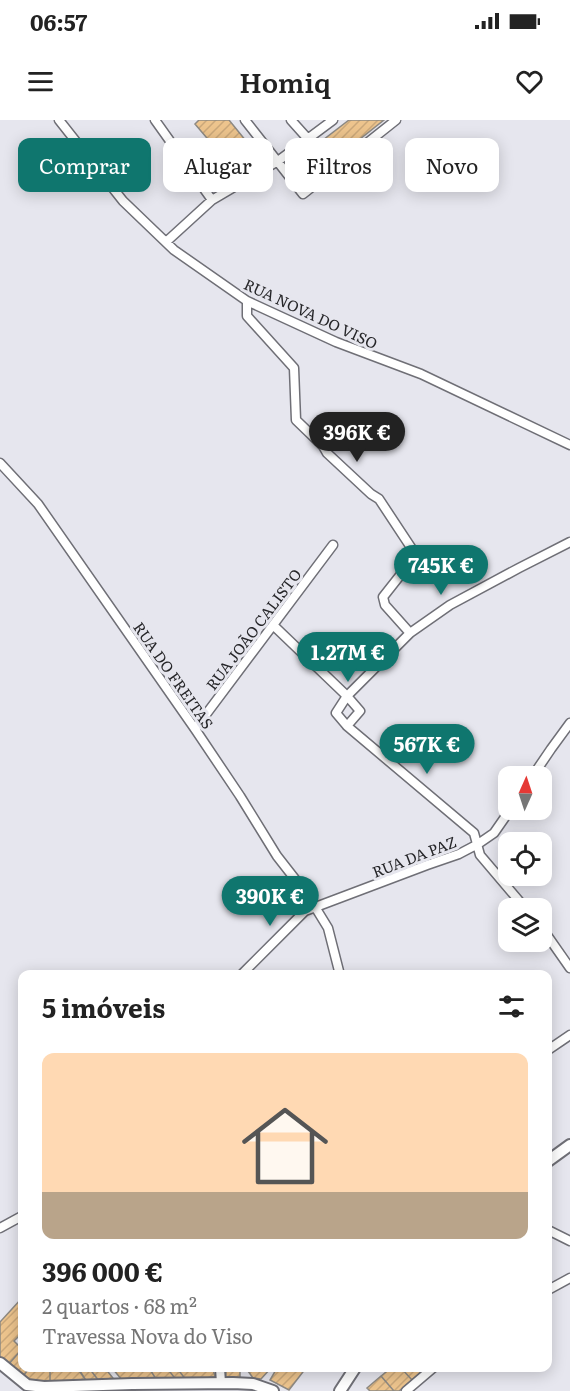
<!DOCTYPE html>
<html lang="pt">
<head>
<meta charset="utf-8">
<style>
  :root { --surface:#fff; --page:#f6f6f6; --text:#222; --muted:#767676; --accent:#0f766e }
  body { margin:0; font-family:Literata,serif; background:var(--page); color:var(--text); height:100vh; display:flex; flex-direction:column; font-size:22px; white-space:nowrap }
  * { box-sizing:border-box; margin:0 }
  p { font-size:20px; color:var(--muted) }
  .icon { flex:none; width:33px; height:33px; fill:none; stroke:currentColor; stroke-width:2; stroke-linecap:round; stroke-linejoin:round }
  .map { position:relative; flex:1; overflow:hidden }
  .panel { position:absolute; left:18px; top:850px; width:534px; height:402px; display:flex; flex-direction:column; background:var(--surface); border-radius:12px; box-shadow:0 3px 15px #0003 }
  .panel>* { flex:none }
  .top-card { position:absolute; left:18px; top:18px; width:534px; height:54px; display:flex; gap:12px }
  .needle { width:39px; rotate:3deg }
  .controls { position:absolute; left:498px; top:646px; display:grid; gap:12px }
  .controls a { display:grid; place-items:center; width:54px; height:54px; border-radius:12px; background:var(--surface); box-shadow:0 3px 15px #0003; font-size:30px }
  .price { position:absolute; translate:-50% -51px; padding:0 14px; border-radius:21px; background:var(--accent); color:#fff; font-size:20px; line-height:39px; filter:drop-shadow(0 2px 3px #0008) }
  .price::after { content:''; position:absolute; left:50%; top:36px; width:18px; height:14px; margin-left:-9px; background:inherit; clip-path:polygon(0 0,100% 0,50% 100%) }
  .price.current { background:#222; color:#fff }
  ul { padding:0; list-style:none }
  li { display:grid; align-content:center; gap:12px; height:318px; padding:0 24px }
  li span { display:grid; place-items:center; height:186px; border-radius:12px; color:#555 }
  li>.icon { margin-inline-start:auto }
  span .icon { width:108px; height:108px; fill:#fffc; stroke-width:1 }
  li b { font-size:26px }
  h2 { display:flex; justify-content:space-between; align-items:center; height:72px; padding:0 24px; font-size:26px }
  .pill { padding:0 21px; border-radius:12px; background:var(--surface); box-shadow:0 3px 15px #0003; font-size:21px; line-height:54px }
  .pill.current { background:var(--accent); color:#fff }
  .status { display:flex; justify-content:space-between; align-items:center; height:42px; padding:0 30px; background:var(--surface); direction:ltr }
  .status svg { height:16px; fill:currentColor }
  header { display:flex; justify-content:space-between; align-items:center; height:78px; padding:0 24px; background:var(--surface); font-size:27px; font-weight:600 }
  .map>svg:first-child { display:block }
</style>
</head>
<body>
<div class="status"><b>06:57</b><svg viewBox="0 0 49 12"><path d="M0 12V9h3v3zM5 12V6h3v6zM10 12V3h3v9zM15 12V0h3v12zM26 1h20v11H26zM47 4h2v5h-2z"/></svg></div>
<header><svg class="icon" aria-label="menu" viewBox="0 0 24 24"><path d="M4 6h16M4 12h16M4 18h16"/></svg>Homiq<svg class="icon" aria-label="heart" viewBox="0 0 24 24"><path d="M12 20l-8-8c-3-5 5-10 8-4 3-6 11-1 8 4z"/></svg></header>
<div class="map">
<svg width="570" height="1271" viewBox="0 0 570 1271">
  <defs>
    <pattern id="building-hatch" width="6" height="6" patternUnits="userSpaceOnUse" patternTransform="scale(1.5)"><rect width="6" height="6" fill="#edc48d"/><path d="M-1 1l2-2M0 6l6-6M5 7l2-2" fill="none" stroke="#cba87a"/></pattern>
  </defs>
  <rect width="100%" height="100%" fill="#e6e6ee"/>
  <path fill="url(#building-hatch)" stroke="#8d8983" stroke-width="1.5" d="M 199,0 L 229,0 L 255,32 L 234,50 L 195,4 Z
    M 349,0 L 384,0 L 302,65 L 288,47 Z
    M 22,1178 L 22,1213 L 14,1221 L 22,1229 L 8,1245 L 0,1237 L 0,1202 Z
    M 22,1229 L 22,1248 L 29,1248 L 22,1258 L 8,1245 Z
    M 29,1248 L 50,1248 L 50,1263 L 34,1262 L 22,1258 Z
    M 78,1248 L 89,1248 L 99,1261 L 87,1262 Z
    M 89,1248 L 105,1248 L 116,1262 L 99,1261 Z
    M 112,1248 L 149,1248 L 156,1259 L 122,1260 Z
    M 149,1248 L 167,1248 L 177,1261 L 156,1259 Z
    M 167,1248 L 177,1248 L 186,1260 L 177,1261 Z
    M 177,1248 L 213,1248 L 215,1257 L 186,1260 Z
    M 226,1248 L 240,1248 L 240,1258 L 226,1258 Z
    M 251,1248 L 271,1248 L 261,1259 L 253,1258 L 248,1251 Z
    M 277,1248 L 306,1248 L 289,1270 L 270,1260 Z
    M 391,1248 L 401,1248 L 412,1260 L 399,1271 L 394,1271 L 381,1256 Z
    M 401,1248 L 425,1248 L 412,1260 Z
    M 50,1249 L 78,1249 L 87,1262 L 50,1263 Z
    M 381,1256 L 394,1271 L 370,1271 L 367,1268 Z"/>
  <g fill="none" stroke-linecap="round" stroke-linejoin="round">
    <defs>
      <path id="minor" d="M 59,0 L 123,81 L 174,130 L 247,181 L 336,222 L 421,254 L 570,325
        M 155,0 L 212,80
        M 245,0 L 303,74 L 396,0
        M 291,0 L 308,19
        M 166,122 L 212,80 L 278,41 L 333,0
        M 247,181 L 247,196 L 294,248 L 296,300 L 323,326 L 327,333 L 371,374 L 379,379 L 412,429 L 413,439 L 383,477 L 385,485 L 410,513
        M 0,343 L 38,384 L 195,609 L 240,676 L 277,736 L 309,777 L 328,808 L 340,855
        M 273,505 L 347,576 L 410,513 L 450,485 L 519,448 L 570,422
        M 347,606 L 360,591 L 347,576 L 336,593 L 347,606 L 474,713 L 480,735 L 526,789
        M 195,609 L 333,425
        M 532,657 L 551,629 L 570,603
        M 542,808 L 570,848
        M 241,855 L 305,791 L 427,745 L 459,734 L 478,724 L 494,713 L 510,690
        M 548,930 L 570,915
        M 0,1108 L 22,1096
        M 548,1110 L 570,1121
        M 548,1170 L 570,1158
        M 220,1248 L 221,1263
        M 406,1271 L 433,1248"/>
      <path id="tertiary" d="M 548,1041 L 570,1025
        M 0,1243 L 27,1265 L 44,1267 L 132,1264 L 233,1263 L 253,1264 L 273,1271
        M 340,1271 L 355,1248"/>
    </defs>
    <use href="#minor" stroke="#6f6f76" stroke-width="11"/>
    <use href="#tertiary" stroke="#6f6f76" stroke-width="14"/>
    <use href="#minor" stroke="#fff" stroke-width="8"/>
    <use href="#tertiary" stroke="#fff" stroke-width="10"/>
  </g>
  <g text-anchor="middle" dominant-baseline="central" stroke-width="6" stroke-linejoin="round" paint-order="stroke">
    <g font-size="15" fill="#262629" stroke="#e6e6ee">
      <text transform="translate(311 193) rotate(25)">RUA NOVA DO VISO</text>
      <text transform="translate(253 509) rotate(-53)">RUA JOÃO CALISTO</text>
      <text transform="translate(174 555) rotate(55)">RUA DO FREITAS</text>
      <text transform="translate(414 736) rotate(-21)">RUA DA PAZ</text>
    </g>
  </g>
</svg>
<div class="controls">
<a><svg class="needle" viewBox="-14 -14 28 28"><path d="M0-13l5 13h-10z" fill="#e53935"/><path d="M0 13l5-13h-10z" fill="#767676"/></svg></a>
<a><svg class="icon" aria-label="locate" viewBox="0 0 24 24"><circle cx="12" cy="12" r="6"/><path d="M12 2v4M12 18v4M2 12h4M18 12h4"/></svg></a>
<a><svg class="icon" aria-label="layers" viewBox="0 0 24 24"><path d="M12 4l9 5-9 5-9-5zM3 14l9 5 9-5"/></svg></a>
</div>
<b class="price current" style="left:357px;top:343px">396K €</b>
<b class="price" style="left:441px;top:476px">745K €</b>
<b class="price" style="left:348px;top:563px">1.27M €</b>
<b class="price" style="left:427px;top:655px">567K €</b>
<b class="price" style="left:270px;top:807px">390K €</b>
<div class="top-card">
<a class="pill current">Comprar</a>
<a class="pill">Alugar</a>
<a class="pill">Filtros</a>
<a class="pill">Novo</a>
</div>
<section class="panel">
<h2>5 imóveis<svg class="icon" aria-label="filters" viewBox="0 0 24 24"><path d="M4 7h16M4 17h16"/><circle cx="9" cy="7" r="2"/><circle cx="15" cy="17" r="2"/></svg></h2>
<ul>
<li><span style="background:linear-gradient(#ffd9b3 75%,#b9a48a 0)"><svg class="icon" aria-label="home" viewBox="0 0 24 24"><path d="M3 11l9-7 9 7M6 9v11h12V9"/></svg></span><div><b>396 000 €</b><p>2 quartos · 68 m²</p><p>Travessa Nova do Viso</p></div></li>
</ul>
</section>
</div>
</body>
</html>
